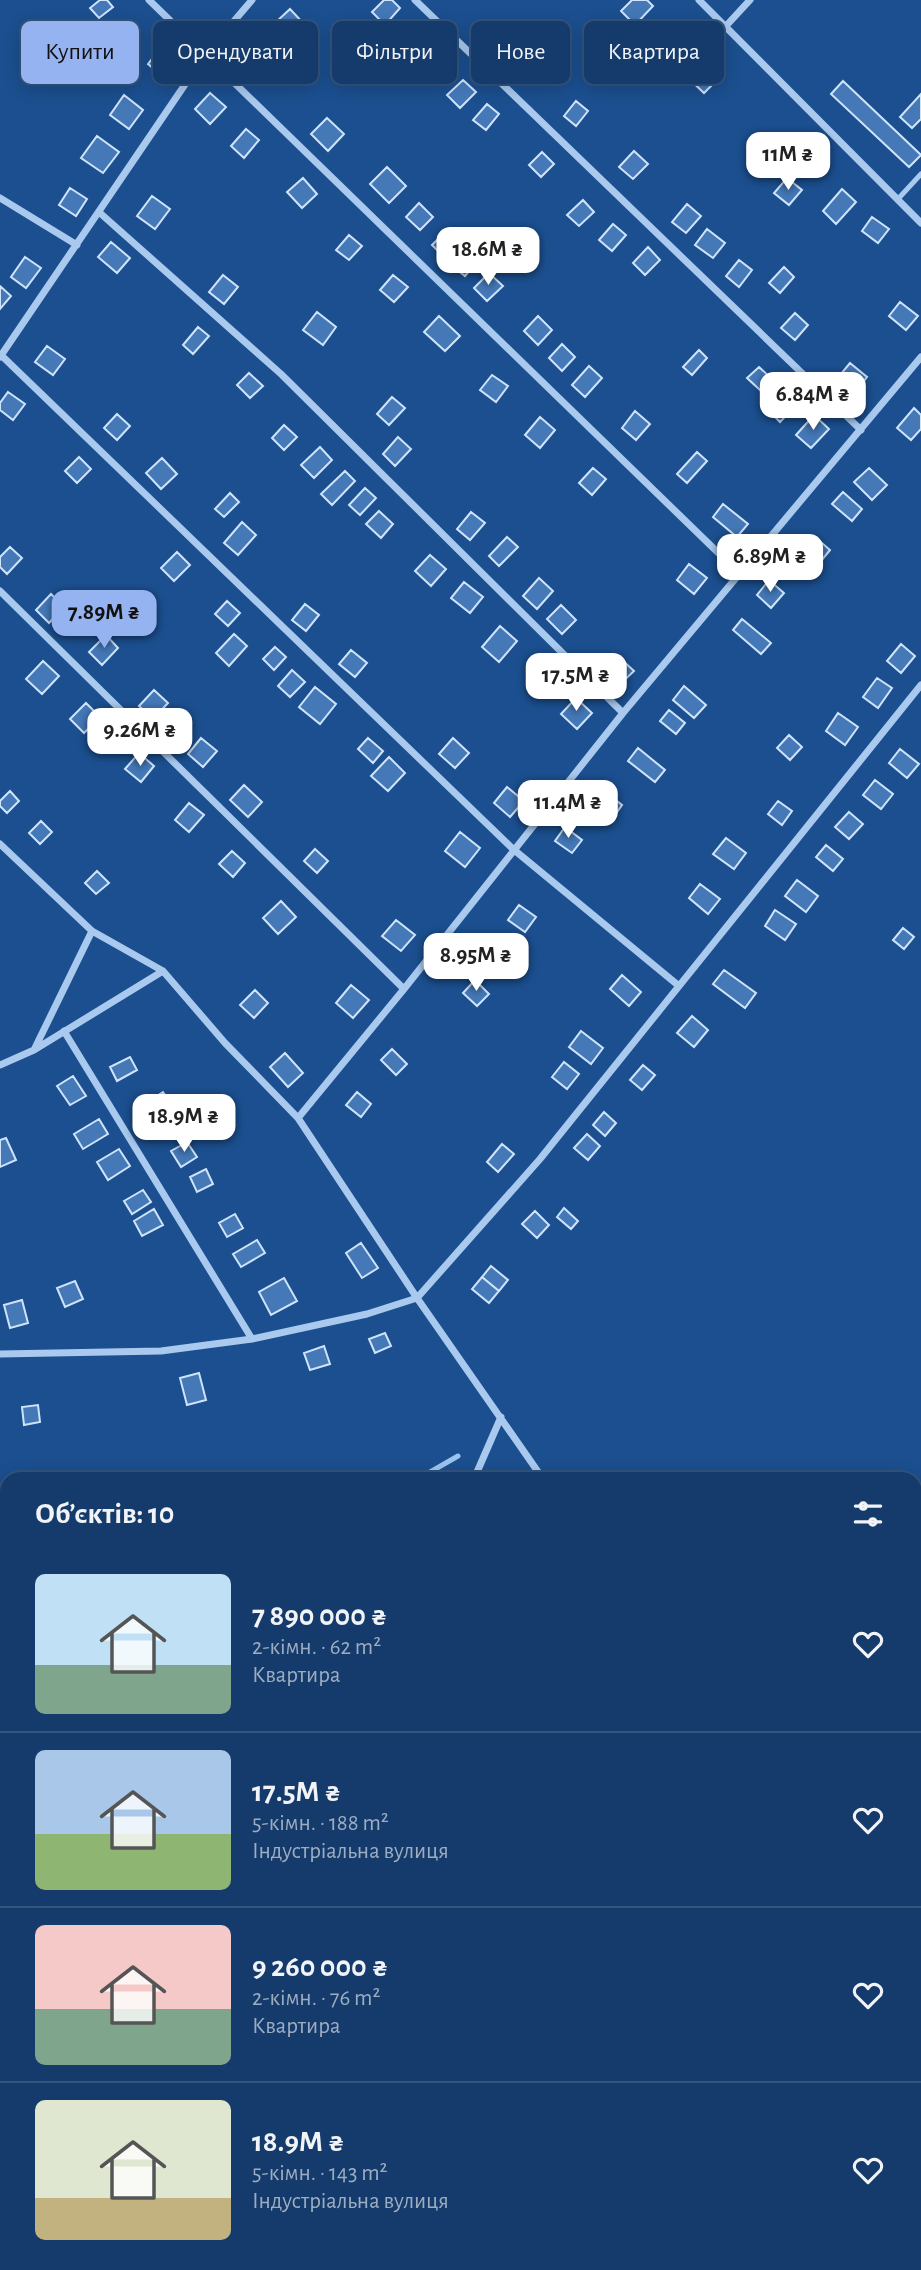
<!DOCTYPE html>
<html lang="uk">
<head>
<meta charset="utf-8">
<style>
  :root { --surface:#143b6b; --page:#1d4271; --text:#f1f3f6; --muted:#9dadc1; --line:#33557e; --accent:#95b2f1 }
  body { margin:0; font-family:"Alegreya Sans",sans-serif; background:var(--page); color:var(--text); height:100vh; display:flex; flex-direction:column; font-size:26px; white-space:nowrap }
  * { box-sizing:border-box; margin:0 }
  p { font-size:23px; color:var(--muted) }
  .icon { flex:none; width:38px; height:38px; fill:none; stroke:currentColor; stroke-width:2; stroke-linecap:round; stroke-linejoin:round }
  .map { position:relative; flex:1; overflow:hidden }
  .panel { position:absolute; left:0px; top:1472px; width:922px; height:800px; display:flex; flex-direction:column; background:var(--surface); border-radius:21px 21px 0 0; box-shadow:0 4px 18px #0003,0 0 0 2px var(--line) }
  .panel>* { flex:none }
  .hud { position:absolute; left:21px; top:21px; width:880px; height:63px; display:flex; gap:14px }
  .price { position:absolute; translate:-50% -60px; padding:0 16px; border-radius:14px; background:#fff; color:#222; font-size:23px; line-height:46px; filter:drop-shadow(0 2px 4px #0008) }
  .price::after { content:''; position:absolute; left:50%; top:42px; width:21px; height:16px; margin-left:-10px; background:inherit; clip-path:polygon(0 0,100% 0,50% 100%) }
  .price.current { background:var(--accent); color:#111 }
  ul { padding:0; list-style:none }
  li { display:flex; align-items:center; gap:21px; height:175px; padding:0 35px }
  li+li { border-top:2px solid var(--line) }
  li span { display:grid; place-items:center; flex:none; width:196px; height:140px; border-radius:10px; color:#555 }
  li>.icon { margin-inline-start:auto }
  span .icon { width:84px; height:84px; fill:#fffc; stroke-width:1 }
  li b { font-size:30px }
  h2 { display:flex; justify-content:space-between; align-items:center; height:84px; padding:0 35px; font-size:30px }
  .pill { padding:0 24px; border-radius:10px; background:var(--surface); box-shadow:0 4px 18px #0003,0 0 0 2px var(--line); font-size:24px; line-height:63px }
  .pill.current { background:var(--accent); color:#111 }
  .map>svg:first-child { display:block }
</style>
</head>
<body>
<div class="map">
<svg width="921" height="2270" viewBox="0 0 921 2270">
  <rect width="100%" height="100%" fill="#1b4f8f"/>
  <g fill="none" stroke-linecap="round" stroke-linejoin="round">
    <path stroke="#9cc4f0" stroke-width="5" d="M 418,1479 L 458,1456
      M 0,1600 L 7,1599"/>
  </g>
  <path fill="#4478b7" stroke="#cfe3fa" stroke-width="2" d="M 100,0 L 107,0 L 113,7 L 99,18 L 90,8 Z
    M 384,0 L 392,0 L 400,8 L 385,25 L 372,12 Z
    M 632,0 L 647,0 L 653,6 L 635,25 L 621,11 Z
    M 290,9 L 305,25 L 291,39 L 275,23 Z
    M 412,29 L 426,43 L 411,58 L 397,45 Z
    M 252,31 L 284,61 L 263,84 L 231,55 Z
    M 504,33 L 519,46 L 506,60 L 492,48 Z
    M 678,33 L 693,46 L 683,58 L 668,44 Z
    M 159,50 L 177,64 L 165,78 L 148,64 Z
    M 704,56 L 723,74 L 704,93 L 685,75 Z
    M 529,57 L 543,69 L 532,82 L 518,69 Z
    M 463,80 L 476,92 L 460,108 L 447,95 Z
    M 843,81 L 921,155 L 909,167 L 831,94 Z
    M 210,93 L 226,107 L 210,124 L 195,109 Z
    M 921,94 L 921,119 L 912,128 L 900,117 Z
    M 124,95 L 143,110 L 129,129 L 110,115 Z
    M 576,101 L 588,111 L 576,126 L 564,116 Z
    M 487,104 L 499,114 L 486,130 L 473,120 Z
    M 327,118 L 344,134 L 328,151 L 311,134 Z
    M 246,129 L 259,140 L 244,158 L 231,146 Z
    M 785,134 L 803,149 L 791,165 L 772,150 Z
    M 97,136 L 119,152 L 103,173 L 81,158 Z
    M 634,151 L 648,164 L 633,179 L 619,167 Z
    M 542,152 L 554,164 L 541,177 L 529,165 Z
    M 387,167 L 406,186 L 389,203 L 370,184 Z
    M 303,178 L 317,194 L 302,208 L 287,192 Z
    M 787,178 L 802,190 L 789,205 L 774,193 Z
    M 70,188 L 87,199 L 76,216 L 59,205 Z
    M 842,189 L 856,202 L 836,224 L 823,211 Z
    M 152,196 L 170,209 L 155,229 L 137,216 Z
    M 583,200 L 594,212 L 579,226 L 567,215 Z
    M 419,203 L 433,217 L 420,230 L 406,217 Z
    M 687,204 L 701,216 L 686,233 L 672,222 Z
    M 872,217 L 889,229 L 878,243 L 862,231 Z
    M 613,224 L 626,235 L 612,251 L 599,240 Z
    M 707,229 L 725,243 L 713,258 L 695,245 Z
    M 445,232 L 457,244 L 444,257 L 432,245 Z
    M 349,235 L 362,246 L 349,260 L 336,250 Z
    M 111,242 L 130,258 L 117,273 L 98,257 Z
    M 648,247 L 660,260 L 645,275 L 633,263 Z
    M 463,251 L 476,263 L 465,276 L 451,265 Z
    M 25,257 L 41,268 L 26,288 L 11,277 Z
    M 739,260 L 752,270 L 739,287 L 726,276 Z
    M 784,267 L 794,277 L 780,293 L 769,283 Z
    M 489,273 L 503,286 L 487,301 L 474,288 Z
    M 223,275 L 238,287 L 224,304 L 209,292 Z
    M 393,275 L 408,287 L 394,302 L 380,290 Z
    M 0,286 L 11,296 L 0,309 Z
    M 900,302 L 918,316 L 906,330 L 889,316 Z
    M 317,312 L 336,327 L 323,345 L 303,330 Z
    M 795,313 L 808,325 L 795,340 L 781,328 Z
    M 439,316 L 460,336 L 445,351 L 424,332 Z
    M 538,316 L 552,330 L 538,345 L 524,331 Z
    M 198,327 L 209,336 L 193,354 L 183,345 Z
    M 562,344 L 575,357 L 562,371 L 549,358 Z
    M 47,346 L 65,359 L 53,375 L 35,362 Z
    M 699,350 L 707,358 L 692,375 L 683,367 Z
    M 850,363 L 867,377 L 854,394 L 836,380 Z
    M 589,366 L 602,378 L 585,397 L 572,385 Z
    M 759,367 L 771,378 L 760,390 L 747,378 Z
    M 249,373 L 263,386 L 250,398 L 237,385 Z
    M 492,375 L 508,386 L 496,402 L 480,390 Z
    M 783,390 L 797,404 L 780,422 L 766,408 Z
    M 8,392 L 25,404 L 13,420 L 0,410 L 0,403 Z
    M 392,397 L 405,408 L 389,425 L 377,414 Z
    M 914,408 L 921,415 L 921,429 L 911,440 L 897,428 Z
    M 635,411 L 650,424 L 636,440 L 622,428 Z
    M 117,414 L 130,426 L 117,440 L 104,428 Z
    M 814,415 L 829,429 L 811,448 L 796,435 Z
    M 540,417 L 555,430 L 540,448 L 525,435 Z
    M 284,425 L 297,437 L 284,450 L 272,438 Z
    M 398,437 L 411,449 L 395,466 L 383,454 Z
    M 320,447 L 332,460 L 314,478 L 301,465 Z
    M 697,452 L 707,461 L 687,483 L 677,474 Z
    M 79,457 L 91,469 L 77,483 L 65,471 Z
    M 162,458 L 177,474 L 161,489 L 146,473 Z
    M 593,468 L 606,479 L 592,495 L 579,483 Z
    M 869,468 L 887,485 L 872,500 L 854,482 Z
    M 345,471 L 355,481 L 332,505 L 321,494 Z
    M 365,488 L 376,498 L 360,515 L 349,505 Z
    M 843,492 L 862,509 L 852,521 L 832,504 Z
    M 230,493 L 239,502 L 224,517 L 215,509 Z
    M 723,504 L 748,524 L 737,537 L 713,517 Z
    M 379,511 L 393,524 L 381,538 L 366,524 Z
    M 471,512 L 485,523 L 470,540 L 457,529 Z
    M 242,522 L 256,535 L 238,555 L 224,543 Z
    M 814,536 L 830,550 L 817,566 L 801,552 Z
    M 507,537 L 518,547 L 499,566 L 489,556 Z
    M 10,547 L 22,558 L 7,574 L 0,567 L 0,557 Z
    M 177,552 L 190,565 L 174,581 L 161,568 Z
    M 430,555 L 446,569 L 431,586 L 415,571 Z
    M 689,564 L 707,578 L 694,594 L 677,580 Z
    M 539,578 L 553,591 L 537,609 L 523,596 Z
    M 769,580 L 784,593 L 771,608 L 757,595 Z
    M 464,582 L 483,597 L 470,613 L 451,598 Z
    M 51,594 L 64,607 L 49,623 L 36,610 Z
    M 227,601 L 240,613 L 228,626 L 215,614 Z
    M 305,604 L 319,615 L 306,631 L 292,620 Z
    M 561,605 L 576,620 L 562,634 L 547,619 Z
    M 742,619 L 771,643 L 761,654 L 733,630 Z
    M 500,626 L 517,641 L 499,662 L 482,647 Z
    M 234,634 L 247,646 L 229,666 L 216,653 Z
    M 106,635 L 118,648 L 102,665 L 89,652 Z
    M 901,644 L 915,656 L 901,673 L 887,661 Z
    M 275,647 L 286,657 L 274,670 L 263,659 Z
    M 351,650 L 367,663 L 355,677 L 339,664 Z
    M 621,659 L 634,671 L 618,686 L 606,673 Z
    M 43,661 L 59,676 L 42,694 L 26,679 Z
    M 292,670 L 305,682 L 290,697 L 278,686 Z
    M 877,678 L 892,688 L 878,708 L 863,697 Z
    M 684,686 L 706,705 L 694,718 L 673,700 Z
    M 315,687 L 336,704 L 320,724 L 299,707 Z
    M 154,690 L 168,703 L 153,719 L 139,706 Z
    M 576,698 L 592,713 L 577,729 L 561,714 Z
    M 86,703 L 100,717 L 84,733 L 70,719 Z
    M 669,710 L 685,723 L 676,734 L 660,721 Z
    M 838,713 L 858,727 L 845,745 L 826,731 Z
    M 789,735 L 802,747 L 790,760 L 777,748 Z
    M 201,738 L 217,751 L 203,767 L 188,754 Z
    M 368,738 L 383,751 L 373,763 L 358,749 Z
    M 453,738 L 469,753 L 455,768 L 439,754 Z
    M 638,748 L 665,770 L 655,782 L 628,761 Z
    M 900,749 L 919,764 L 907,778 L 889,763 Z
    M 139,753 L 154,766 L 141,782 L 125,769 Z
    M 389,757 L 405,773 L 388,791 L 371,776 Z
    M 875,780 L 893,794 L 881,809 L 863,795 Z
    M 244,785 L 262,802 L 248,817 L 230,800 Z
    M 507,787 L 524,801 L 510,817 L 494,803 Z
    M 602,789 L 622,805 L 613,818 L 592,803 Z
    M 10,791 L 19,801 L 7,813 L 0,806 L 0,801 Z
    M 778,801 L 792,811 L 782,825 L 768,814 Z
    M 189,803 L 204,815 L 189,832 L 175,820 Z
    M 849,812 L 863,824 L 849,839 L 835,827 Z
    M 41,821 L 52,832 L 40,844 L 29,833 Z
    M 565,827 L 582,840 L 572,853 L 555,841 Z
    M 460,832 L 480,848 L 465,867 L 445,851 Z
    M 726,838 L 746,853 L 734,869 L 713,854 Z
    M 826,845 L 843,859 L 833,871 L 816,857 Z
    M 315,849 L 328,861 L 317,873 L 304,861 Z
    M 232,851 L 245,863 L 233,877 L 219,864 Z
    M 97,871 L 109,883 L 96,894 L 85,883 Z
    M 797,880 L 818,896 L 806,912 L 785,896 Z
    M 700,884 L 720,899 L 708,914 L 689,898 Z
    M 281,901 L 296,917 L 278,934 L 263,918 Z
    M 519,905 L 536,917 L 525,932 L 508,920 Z
    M 775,910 L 796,924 L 785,940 L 765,926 Z
    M 396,920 L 415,935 L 401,951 L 382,936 Z
    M 903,928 L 914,937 L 904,949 L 893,940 Z
    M 481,941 L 499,955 L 489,968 L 471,954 Z
    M 724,970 L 756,993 L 745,1008 L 713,984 Z
    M 622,975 L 641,992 L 629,1006 L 610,989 Z
    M 475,980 L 489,994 L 477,1006 L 463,993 Z
    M 351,985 L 369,1000 L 353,1018 L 336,1003 Z
    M 255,990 L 268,1003 L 254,1018 L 240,1005 Z
    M 692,1016 L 708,1030 L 694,1047 L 677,1033 Z
    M 581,1031 L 603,1048 L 591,1064 L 569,1047 Z
    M 392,1049 L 407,1064 L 396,1075 L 381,1060 Z
    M 285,1053 L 303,1073 L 288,1087 L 270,1067 Z
    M 130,1057 L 137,1070 L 117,1081 L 110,1067 Z
    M 564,1062 L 579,1074 L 567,1089 L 552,1077 Z
    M 643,1065 L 655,1075 L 642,1090 L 630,1080 Z
    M 73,1076 L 86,1096 L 70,1105 L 57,1086 Z
    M 163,1092 L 175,1110 L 153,1123 L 142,1105 Z
    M 357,1092 L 371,1104 L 361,1117 L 346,1105 Z
    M 604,1112 L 616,1123 L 605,1136 L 593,1125 Z
    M 99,1119 L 108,1134 L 83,1149 L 74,1134 Z
    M 587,1134 L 600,1146 L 588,1160 L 574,1148 Z
    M 6,1138 L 16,1160 L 0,1167 L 0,1140 Z
    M 187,1142 L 197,1157 L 181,1167 L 171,1151 Z
    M 502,1144 L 514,1154 L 498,1172 L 487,1162 Z
    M 119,1149 L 130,1166 L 108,1180 L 97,1162 Z
    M 206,1169 L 213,1184 L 197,1192 L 190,1177 Z
    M 143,1190 L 151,1202 L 132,1214 L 124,1201 Z
    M 564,1208 L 578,1221 L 571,1229 L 557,1217 Z
    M 154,1209 L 163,1225 L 142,1236 L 134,1221 Z
    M 535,1211 L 549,1225 L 537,1238 L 522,1224 Z
    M 235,1214 L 243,1228 L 227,1237 L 219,1223 Z
    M 257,1240 L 265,1253 L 241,1267 L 233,1254 Z
    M 361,1243 L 378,1268 L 362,1278 L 346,1253 Z
    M 491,1266 L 508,1280 L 499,1291 L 482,1277 Z
    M 482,1277 L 499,1291 L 489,1303 L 472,1289 Z
    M 284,1278 L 297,1301 L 271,1315 L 259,1292 Z
    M 75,1281 L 83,1299 L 65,1307 L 57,1288 Z
    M 22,1300 L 28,1323 L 10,1328 L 4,1305 Z
    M 385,1333 L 391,1346 L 375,1353 L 369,1339 Z
    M 324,1346 L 330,1364 L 310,1370 L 304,1353 Z
    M 199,1373 L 206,1400 L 187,1405 L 180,1378 Z
    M 38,1405 L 40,1422 L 24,1425 L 22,1407 Z
    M 7,1918 L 7,1938 L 0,1933 L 0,1928 Z
    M 0,2009 L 7,2015 L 7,2026 L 0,2034 Z
    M 2,2160 L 7,2164 L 7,2191 L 1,2198 L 0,2162 Z
    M 921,2230 L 921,2270 L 860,2270 L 868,2264 L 915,2264 L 915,2234 Z"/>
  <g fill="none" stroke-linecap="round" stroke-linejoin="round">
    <path stroke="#a9c9ee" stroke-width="5" d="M 898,199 L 921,174"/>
    <path stroke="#a9c9ee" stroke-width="7" d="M 149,0 L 739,573
      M 415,0 L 861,430
      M 699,0 L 921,223
      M 726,26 L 750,0
      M 0,198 L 77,245
      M 100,213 L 281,374 L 623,713
      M 1,355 L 513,849 L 679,986
      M 0,357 L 205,55 L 252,0
      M 0,591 L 404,989
      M 0,844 L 92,931 L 163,971 L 225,1043 L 298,1118 L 417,1298 L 543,1479
      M 64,1031 L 252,1339
      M 34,1050 L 92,931
      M 0,1065 L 34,1050 L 163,971
      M 298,1118 L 404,989 L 623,713 L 921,357
      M 0,1354 L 161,1351 L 252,1339 L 367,1314 L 417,1298 L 540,1159 L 921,685
      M 474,1479 L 501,1417
      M 0,1869 L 7,1862
      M 0,1975 L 7,1980
      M 0,2263 L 8,2270
      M 423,2264 L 431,2270
      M 491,2270 L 493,2264"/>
  </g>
</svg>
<b class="price" style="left:788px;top:192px">11M ₴</b>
<b class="price" style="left:488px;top:287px">18.6M ₴</b>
<b class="price" style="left:813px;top:432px">6.84M ₴</b>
<b class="price" style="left:770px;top:594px">6.89M ₴</b>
<b class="price current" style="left:104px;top:650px">7.89M ₴</b>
<b class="price" style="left:576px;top:713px">17.5M ₴</b>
<b class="price" style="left:140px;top:768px">9.26M ₴</b>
<b class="price" style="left:568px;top:840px">11.4M ₴</b>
<b class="price" style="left:476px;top:993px">8.95M ₴</b>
<b class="price" style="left:184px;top:1154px">18.9M ₴</b>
<div class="hud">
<a class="pill current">Купити</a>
<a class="pill">Орендувати</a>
<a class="pill">Фільтри</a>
<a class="pill">Нове</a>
<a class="pill">Квартира</a>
</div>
<section class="panel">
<h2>Об’єктів: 10<svg class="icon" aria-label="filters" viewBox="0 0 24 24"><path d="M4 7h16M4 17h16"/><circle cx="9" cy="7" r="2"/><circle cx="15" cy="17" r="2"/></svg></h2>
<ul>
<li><span style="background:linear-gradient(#bfe0f5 65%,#7fa58c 0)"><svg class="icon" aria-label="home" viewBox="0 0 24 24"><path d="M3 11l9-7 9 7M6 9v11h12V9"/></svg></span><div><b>7 890 000 ₴</b><p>2-кімн. · 62 m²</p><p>Квартира</p></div><svg class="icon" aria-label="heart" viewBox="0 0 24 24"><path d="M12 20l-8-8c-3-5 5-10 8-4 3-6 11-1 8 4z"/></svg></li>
<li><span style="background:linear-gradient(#a9c7e8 60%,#8fb573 0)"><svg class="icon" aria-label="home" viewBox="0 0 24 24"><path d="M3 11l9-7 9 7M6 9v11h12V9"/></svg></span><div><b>17.5M ₴</b><p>5-кімн. · 188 m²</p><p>Індустріальна вулиця</p></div><svg class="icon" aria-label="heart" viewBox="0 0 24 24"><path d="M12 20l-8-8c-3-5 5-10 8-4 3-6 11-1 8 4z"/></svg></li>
<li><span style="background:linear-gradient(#f6c9c9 60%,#7fa58c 0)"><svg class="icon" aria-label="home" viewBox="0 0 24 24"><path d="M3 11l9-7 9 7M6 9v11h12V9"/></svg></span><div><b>9 260 000 ₴</b><p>2-кімн. · 76 m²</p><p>Квартира</p></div><svg class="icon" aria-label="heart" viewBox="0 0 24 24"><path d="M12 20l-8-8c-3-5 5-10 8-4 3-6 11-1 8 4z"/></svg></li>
<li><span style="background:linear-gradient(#dfe7d0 70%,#c2b280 0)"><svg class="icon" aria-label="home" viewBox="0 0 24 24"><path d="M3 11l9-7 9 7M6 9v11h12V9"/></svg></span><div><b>18.9M ₴</b><p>5-кімн. · 143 m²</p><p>Індустріальна вулиця</p></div><svg class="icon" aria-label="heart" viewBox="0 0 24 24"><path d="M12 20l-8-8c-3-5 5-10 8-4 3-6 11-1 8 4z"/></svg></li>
</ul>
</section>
</div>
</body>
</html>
